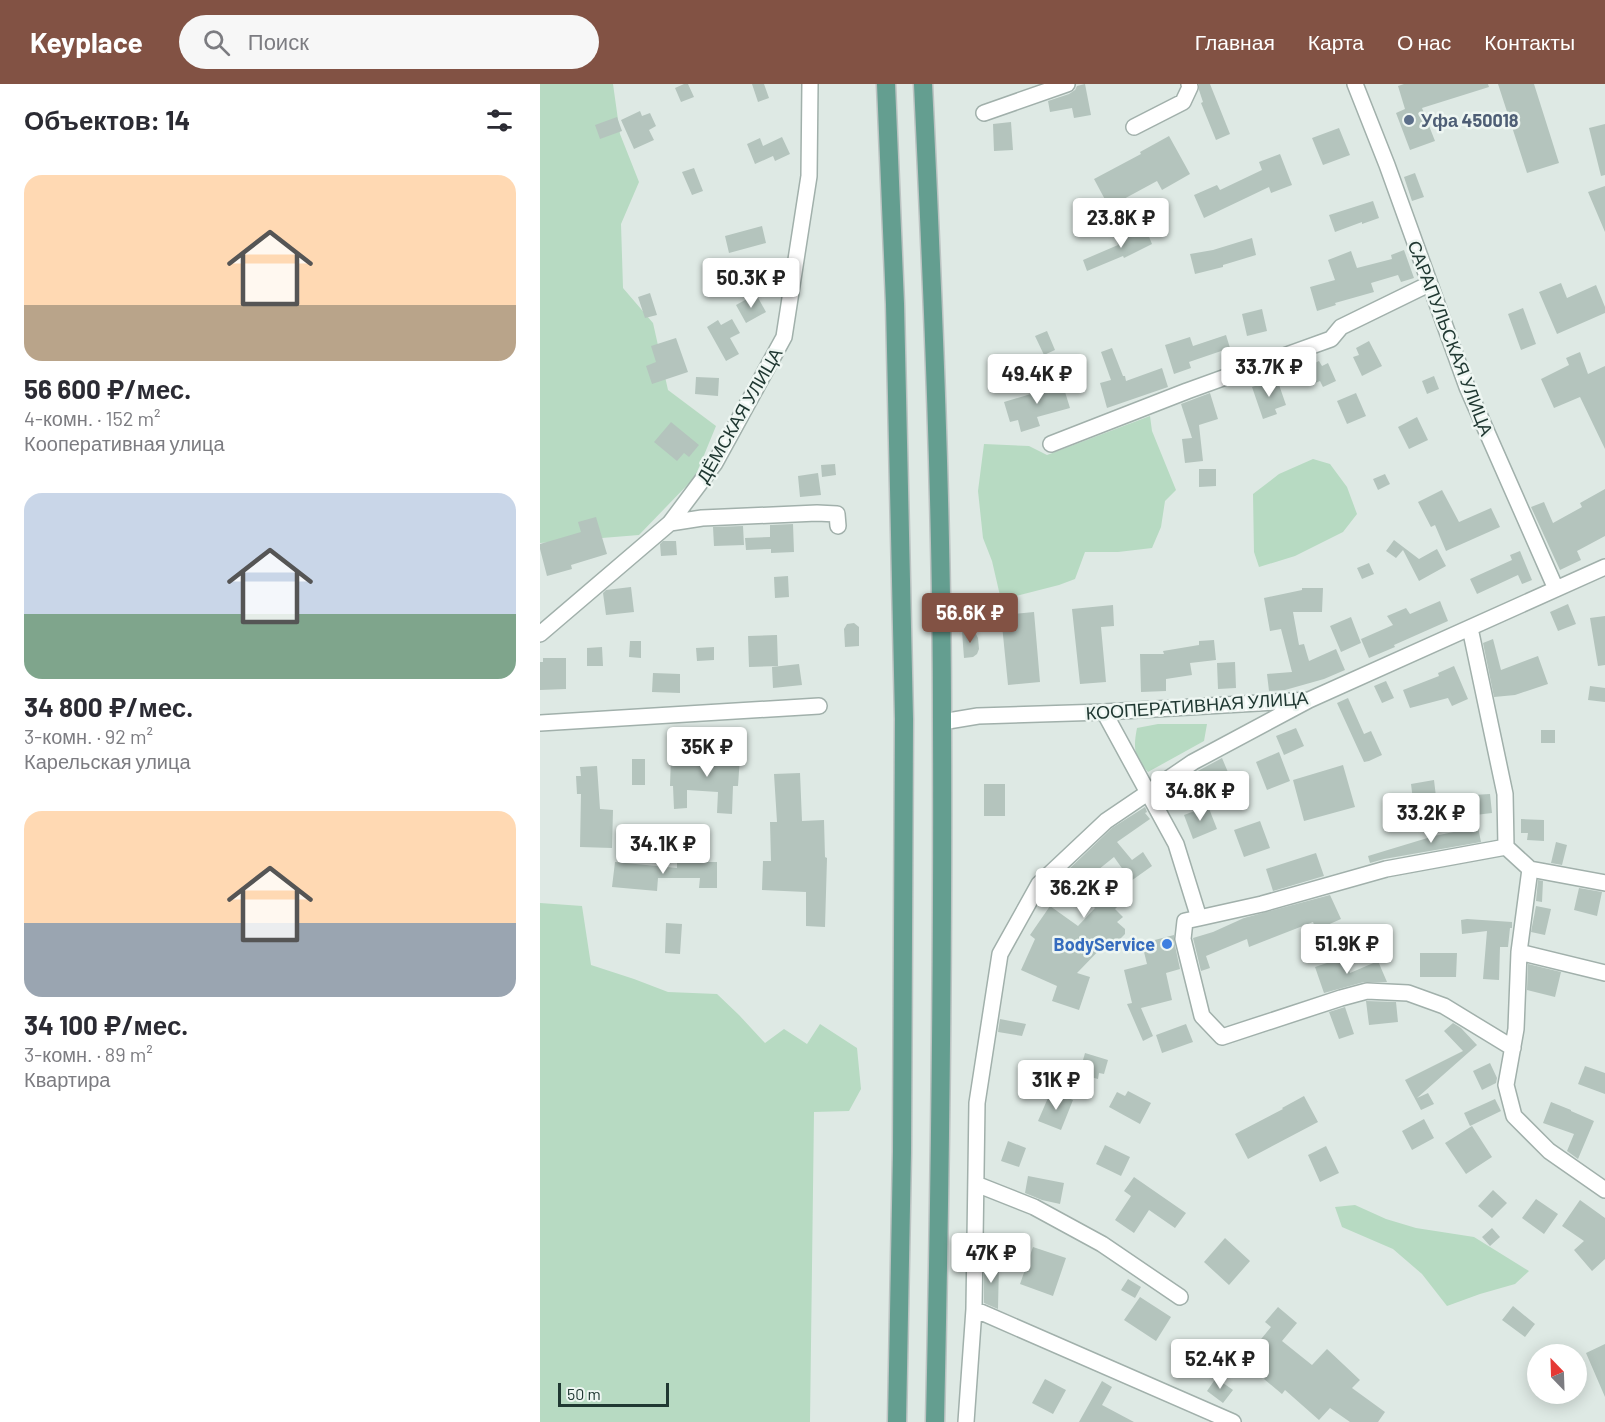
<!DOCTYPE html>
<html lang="ru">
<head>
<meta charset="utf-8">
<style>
  :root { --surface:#fff; --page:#f7f7f7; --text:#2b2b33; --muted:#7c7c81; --accent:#825244 }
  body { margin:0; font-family:Barlow,sans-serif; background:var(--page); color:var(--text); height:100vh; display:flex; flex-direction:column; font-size:22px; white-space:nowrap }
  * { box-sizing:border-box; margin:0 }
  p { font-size:20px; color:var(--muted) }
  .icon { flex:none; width:33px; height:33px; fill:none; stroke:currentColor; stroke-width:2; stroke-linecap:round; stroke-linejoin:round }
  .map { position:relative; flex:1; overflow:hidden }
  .details { display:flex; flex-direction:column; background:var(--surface); width:540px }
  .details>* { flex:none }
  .needle { width:39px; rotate:337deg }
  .tools { position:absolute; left:987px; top:1260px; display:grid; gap:12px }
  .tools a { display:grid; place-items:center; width:60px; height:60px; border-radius:50%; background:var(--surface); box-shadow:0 3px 15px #0003; font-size:30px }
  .scale { position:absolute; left:18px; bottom:15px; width:111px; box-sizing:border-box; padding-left:6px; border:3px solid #203832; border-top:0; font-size:16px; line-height:21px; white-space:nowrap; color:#203832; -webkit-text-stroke:4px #eef6f2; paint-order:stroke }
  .price { position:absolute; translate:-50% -51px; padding:0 14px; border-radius:6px; background:#fff; color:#222; font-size:20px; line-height:39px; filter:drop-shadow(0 2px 3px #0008) }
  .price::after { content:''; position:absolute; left:50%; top:36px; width:18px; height:14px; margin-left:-9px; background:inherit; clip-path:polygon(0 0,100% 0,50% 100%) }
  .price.on { background:var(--accent); color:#fff }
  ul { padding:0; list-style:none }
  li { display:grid; align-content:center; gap:12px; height:318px; padding:0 24px }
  li span { display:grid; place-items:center; height:186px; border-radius:18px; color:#555 }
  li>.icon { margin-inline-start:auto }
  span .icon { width:108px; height:108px; fill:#fffc; stroke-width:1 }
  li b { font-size:26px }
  h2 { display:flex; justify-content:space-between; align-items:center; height:72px; padding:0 24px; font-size:26px }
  header { display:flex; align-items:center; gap:36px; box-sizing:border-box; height:84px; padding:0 30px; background:var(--accent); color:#fff }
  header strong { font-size:28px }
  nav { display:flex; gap:33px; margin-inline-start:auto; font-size:21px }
  .search { width:420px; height:54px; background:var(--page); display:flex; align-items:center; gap:15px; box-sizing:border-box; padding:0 21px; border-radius:33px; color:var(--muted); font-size:22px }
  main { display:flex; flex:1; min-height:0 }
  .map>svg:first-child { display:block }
</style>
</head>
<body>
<header>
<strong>Keyplace</strong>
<div class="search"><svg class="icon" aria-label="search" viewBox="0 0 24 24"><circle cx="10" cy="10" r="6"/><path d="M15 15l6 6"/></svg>Поиск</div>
<nav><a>Главная</a><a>Карта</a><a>О нас</a><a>Контакты</a></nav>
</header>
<main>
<section class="details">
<h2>Объектов: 14<svg class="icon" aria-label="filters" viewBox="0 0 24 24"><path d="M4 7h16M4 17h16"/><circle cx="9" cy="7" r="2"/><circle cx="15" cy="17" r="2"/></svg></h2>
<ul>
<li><span style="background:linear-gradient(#ffd9b3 70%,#b9a48a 0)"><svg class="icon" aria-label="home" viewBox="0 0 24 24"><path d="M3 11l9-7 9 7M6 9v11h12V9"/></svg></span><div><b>56 600 ₽/мес.</b><p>4-комн. · 152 m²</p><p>Кооперативная улица</p></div></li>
<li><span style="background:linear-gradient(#c9d6e8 65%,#7fa58c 0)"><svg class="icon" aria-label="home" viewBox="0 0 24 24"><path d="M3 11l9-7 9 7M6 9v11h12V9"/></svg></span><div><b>34 800 ₽/мес.</b><p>3-комн. · 92 m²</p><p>Карельская улица</p></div></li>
<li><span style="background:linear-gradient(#ffd9b3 60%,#9aa5b1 0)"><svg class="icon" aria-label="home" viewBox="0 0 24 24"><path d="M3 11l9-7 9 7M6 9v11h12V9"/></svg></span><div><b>34 100 ₽/мес.</b><p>3-комн. · 89 m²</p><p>Квартира</p></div></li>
</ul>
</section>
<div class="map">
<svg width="1065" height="1338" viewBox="0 0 1065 1338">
  <rect width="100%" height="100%" fill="#dee9e4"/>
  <path fill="#b7dac2" d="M 0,0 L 73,0 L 80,50 L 99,98 L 81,140 L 83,204 L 113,239 L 128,306 L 176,342 L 155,393 L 99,451 L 0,459 Z
    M 610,332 L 612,347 L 636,406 L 625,417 L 621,443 L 612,464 L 578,468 L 545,468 L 535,495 L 519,501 L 461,516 L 452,477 L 443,454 L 438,407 L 444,360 L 489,362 L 507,371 Z
    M 773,375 L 790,380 L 807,403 L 817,430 L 803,448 L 755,472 L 719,483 L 714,468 L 713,410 L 739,390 Z
    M 618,640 L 667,640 L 664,657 L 608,688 C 594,672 593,665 597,644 Z
    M 0,819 L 42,822 L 51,881 L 94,895 L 128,908 L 177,910 L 199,931 L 225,959 L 244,945 L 267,960 L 280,940 L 317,964 L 321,1005 L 309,1027 L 274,1028 L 270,1338 L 0,1338 Z
    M 815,1121 L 846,1135 L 876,1144 L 934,1153 L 989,1187 L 975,1200 L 940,1210 L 907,1222 L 882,1190 L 853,1165 L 802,1143 L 795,1123 Z"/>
  <path fill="#b4c4bd" d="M 144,0 L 148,0 L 154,13 L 141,18 L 135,4 Z
    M 212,0 L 224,0 L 229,14 L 218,18 Z
    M 545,0 L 551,31 L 534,34 L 532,24 L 510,28 L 508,17 L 529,10 L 535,6 L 537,2 Z
    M 659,0 L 670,0 L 690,50 L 676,56 L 661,19 L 663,18 L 659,6 Z
    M 864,0 L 948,0 L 949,3 L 882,24 L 895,57 L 870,66 L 856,29 L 865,25 L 858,2 Z
    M 958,0 L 994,0 L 1019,79 L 987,89 Z
    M 100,27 L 102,32 L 110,29 L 116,42 L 109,46 L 114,56 L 94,65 L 81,36 Z
    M 77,33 L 82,47 L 60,55 L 55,41 Z
    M 471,38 L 473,66 L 454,67 L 453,40 Z
    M 1065,40 L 1065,91 L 1061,92 L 1049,44 Z
    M 799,44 L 810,71 L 783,81 L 772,54 Z
    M 629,52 L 650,90 L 622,106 L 617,97 L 569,123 L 554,95 L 601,70 L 600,68 Z
    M 242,53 L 250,70 L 235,77 L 233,72 L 215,80 L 207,60 L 220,54 L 223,62 Z
    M 740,70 L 752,101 L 731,109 L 729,103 L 664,134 L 654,111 L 677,101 L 680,106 L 722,86 L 719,78 Z
    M 154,84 L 163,107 L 152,111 L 142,88 Z
    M 875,89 L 884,113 L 872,117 L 864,93 Z
    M 1065,102 L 1065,148 L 1048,108 Z
    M 833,117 L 839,134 L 822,140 L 822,138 L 795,148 L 789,131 Z
    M 222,142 L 226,159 L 189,169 L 185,152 Z
    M 605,143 L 612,160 L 584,174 L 583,172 L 547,187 L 543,176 L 578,161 L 576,155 Z
    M 712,154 L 716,171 L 683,181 L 683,183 L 655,190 L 650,170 L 673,166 Z
    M 864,166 L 874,194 L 861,198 L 858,191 L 831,199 L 834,208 L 795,219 L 796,221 L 777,227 L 770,203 L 795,196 L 788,176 L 811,167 L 817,184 L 852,175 L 851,171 Z
    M 1021,199 L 1027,214 L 1056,201 L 1065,223 L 1065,229 L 1017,250 L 999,208 Z
    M 110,209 L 117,231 L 105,234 L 98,213 Z
    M 216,210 L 226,228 L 206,239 L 196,221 Z
    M 983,224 L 996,260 L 981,266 L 968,230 Z
    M 722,225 L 727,247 L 707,252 L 702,230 Z
    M 192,235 L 200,249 L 190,254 L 199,270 L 186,277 L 167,243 L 178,236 L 181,241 Z
    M 507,247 L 515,266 L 504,271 L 495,252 Z
    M 686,251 L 690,264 L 649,278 L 651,284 L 634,290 L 625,261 L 650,253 L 653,262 Z
    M 136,254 L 148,288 L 112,300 L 106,282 L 116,278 L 111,262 Z
    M 829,257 L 842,282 L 822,292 L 813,273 L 819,271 L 816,264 Z
    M 572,264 L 583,292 L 585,292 L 586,297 L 622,284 L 628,303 L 567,324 L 560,299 L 571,296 L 561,268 Z
    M 1040,268 L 1048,290 L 1065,282 L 1065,365 L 1040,313 L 1014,324 L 1001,295 L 1029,281 L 1026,274 Z
    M 528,272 L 536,292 L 523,298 L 514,277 Z
    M 779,277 L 782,282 L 788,279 L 796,297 L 783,303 L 780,297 L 773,300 L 766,283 Z
    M 894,292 L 899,305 L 887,310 L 882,297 Z
    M 156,293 L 179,294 L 178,312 L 155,310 Z
    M 521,295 L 530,324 L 497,333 L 500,342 L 481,348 L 478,336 L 470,338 L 464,318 L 504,306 L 503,300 Z
    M 737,295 L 746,321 L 735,325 L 737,330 L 723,335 L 712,303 Z
    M 670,309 L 678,335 L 659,341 L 663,377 L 645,379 L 642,355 L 652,354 L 641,320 Z
    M 816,309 L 826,332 L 807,340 L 797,317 Z
    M 877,333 L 888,356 L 869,365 L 858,343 Z
    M 131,338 L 159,361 L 149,373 L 144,369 L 137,377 L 114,358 Z
    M 295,380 L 296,391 L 282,393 L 281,381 Z
    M 659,385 L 676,385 L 676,402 L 659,403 Z
    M 278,389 L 281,411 L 260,413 L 258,392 Z
    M 845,390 L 850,400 L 838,406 L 833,395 Z
    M 1065,405 L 1065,452 L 1037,467 L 1041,476 L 1020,486 L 991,423 L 1004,418 L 1013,439 L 1042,423 L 1040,419 Z
    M 902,406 L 919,438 L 951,424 L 960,443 L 906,467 L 895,441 L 891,443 L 878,418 Z
    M 56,433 L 67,470 L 31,481 L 32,485 L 7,492 L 0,465 L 0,460 L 41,448 L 38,438 Z
    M 253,440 L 254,468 L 231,469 L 231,465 L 206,466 L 205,454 L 230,453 L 230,441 Z
    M 203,442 L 204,461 L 174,462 L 173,443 Z
    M 854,456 L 879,475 L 897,465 L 906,482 L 879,497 L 863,466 L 856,474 L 846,467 Z
    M 123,457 L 136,457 L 137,471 L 121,472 L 120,460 Z
    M 980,467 L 992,496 L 982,500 L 978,491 L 937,510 L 930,495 L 972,476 L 970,471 Z
    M 829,479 L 834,490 L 822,495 L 817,484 Z
    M 248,492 L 249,513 L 235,514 L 234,493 Z
    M 91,503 L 94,528 L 66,531 L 63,509 L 66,506 Z
    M 762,504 L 783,504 L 782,528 L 753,528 L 759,561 L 764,560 L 769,577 L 796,565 L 805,586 L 784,595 L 745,606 L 729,607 L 727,590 L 752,588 L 741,545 L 730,547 L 724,514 L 762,506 Z
    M 900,517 L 908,537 L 854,561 L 855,563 L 829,574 L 821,555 L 853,541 L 847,532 L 866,524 L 870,530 Z
    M 1028,520 L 1036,540 L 1018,547 L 1010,528 Z
    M 573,521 L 574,542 L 561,543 L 566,598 L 540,600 L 532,525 Z
    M 494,528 L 500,598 L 468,601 L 461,531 Z
    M 1065,532 L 1065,581 L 1058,582 L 1050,534 Z
    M 811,533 L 821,559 L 801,568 L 790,542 Z
    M 314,539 L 319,543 L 319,562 L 305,563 L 304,545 L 307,540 Z
    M 430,546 L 435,548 L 438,554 L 439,565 L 437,570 L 433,573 L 424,574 L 422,547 Z
    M 237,551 L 238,582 L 209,583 L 208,552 Z
    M 953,555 L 961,586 L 998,572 L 1008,600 L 975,611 L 954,613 L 943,559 Z
    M 674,556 L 676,576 L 650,579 L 652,591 L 626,595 L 626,607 L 601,608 L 600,570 L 624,570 L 623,567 L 659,561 L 659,557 Z
    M 90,557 L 101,557 L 101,574 L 89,573 Z
    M 62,563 L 63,582 L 47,582 L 47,564 Z
    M 174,563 L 174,576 L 157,577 L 156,564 Z
    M 3,574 L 26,574 L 26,605 L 0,606 L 0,578 L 3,578 Z
    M 695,578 L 696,604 L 678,605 L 677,579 Z
    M 259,580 L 262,601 L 233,604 L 232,583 Z
    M 914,582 L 928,615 L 912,622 L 908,614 L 870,624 L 863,606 L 899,592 L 898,589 Z
    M 113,589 L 140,590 L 140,609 L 112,608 Z
    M 846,597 L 854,614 L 842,619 L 834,602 Z
    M 1050,602 L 1065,604 L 1065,618 L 1048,616 Z
    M 808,614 L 824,650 L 831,647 L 842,671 L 829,677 L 824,678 L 797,619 Z
    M 756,644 L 764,662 L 744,671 L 736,652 Z
    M 1001,646 L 1015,646 L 1015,659 L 1001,659 Z
    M 188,657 L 201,658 L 198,702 L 193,702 L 192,730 L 177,729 L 178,708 L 147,706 L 147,724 L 134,725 L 133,702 L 130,702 L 131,673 L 152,673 L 152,676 L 187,678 Z
    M 739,668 L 750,697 L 727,706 L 716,678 Z
    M 682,674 L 690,693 L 663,705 L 656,688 Z
    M 92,675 L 105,675 L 105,701 L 92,701 Z
    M 803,681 L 815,723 L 764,737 L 753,696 Z
    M 57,682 L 60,725 L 73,726 L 72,764 L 40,763 L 41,710 L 37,710 L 36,692 L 41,692 L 40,683 Z
    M 260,689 L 262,737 L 284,736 L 285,773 L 287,774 L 285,843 L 266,842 L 266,808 L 222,806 L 223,777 L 231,777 L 230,738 L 237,738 L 234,690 Z
    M 894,696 L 897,721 L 874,724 L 871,700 Z
    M 444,700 L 465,700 L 465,732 L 444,732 Z
    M 636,701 L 641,714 L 626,720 L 621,712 Z
    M 950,710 L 952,729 L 935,731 L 933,711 Z
    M 668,722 L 677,745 L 653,755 L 644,731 Z
    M 605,723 L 607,728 L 605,729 L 610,735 L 577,758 L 592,776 L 603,768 L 612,782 L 591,797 L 574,773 L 553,790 L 562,798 L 558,803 L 578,822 L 575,825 L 583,833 L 577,838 L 585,845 L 585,850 L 574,861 L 569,856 L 537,889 L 550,893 L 539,926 L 512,917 L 517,902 L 481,886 L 495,855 L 490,851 L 510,822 L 538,842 L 555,824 L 540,809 L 545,803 L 527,787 L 572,744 Z
    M 981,735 L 1004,736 L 1004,757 L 987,756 L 988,749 L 981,749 Z
    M 720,737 L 730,764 L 704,773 L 694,746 Z
    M 938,743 L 941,758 L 844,775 L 830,779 L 828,772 L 894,752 Z
    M 1016,758 L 1027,761 L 1022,781 L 1011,779 Z
    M 776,769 L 784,792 L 733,807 L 726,785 Z
    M 75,778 L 137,784 L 137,778 L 177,778 L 177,804 L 159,804 L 160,794 L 118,794 L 117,807 L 72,803 Z
    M 998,796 L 1003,797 L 1002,818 L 996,817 Z
    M 1039,804 L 1062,808 L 1057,832 L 1034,826 Z
    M 790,811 L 801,835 L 776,846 L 773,838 L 709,863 L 707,855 L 666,872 L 670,884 L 661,887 L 653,854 L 673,848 L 704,834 Z
    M 996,822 L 1011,825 L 1005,851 L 991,848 Z
    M 927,835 L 972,838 L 972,844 L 970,844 L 968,863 L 960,863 L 959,896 L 943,895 L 947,847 L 922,850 L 921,836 Z
    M 126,839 L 142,840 L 140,870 L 125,869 Z
    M 634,851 L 634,857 L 640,885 L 626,889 L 632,916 L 601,924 L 613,952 L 603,957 L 587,920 L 592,919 L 584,886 L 607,880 L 604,868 L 613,867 L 611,857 Z
    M 880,869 L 917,869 L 916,893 L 880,893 Z
    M 805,873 L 810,889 L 838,877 L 847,898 L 824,898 L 784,909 L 775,883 Z
    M 988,880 L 1021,888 L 1015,913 L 987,906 Z
    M 826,917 L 856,918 L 858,938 L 829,941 Z
    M 805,923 L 814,950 L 799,955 L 789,928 Z
    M 460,935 L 486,940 L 482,952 L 458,948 Z
    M 913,939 L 921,944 L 937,961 L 877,1014 L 888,1009 L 894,1020 L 881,1026 L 865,996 L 923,967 L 904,947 Z
    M 646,940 L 653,958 L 622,969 L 616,951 Z
    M 545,969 L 568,976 L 564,990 L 559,989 L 558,995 L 539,990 Z
    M 950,979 L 957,994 L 956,999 L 942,1006 L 933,987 Z
    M 1045,982 L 1065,989 L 1065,1010 L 1038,1000 Z
    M 511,1007 L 533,1016 L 521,1046 L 498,1037 Z
    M 588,1007 L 611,1019 L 600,1040 L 569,1023 L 577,1008 L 585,1012 Z
    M 764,1012 L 778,1038 L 708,1075 L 695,1050 L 743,1025 L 742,1024 Z
    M 955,1015 L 961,1027 L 930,1042 L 924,1029 Z
    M 1011,1018 L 1031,1026 L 1031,1027 L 1054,1037 L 1038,1075 L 1027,1067 L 1034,1050 L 1003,1039 Z
    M 884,1035 L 894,1054 L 872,1066 L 862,1047 Z
    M 932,1042 L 952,1073 L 926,1090 L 905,1059 Z
    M 468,1057 L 486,1064 L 479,1083 L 461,1077 Z
    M 565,1061 L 590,1073 L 581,1092 L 556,1080 Z
    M 786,1062 L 799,1089 L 780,1098 L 768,1071 Z
    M 488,1092 L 524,1099 L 520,1120 L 502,1116 L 485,1109 Z
    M 594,1093 L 646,1129 L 635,1144 L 609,1126 L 594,1149 L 575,1136 L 591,1112 L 584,1107 Z
    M 953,1106 L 967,1119 L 952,1134 L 938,1122 Z
    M 996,1115 L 1018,1130 L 1004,1150 L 982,1134 Z
    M 1040,1116 L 1065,1134 L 1065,1175 L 1052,1187 L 1034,1166 L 1044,1157 L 1022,1142 Z
    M 952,1144 L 960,1153 L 950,1162 L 942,1153 Z
    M 685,1154 L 710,1177 L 689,1201 L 664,1178 Z
    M 493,1163 L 526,1174 L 513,1212 L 480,1200 Z
    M 444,1178 L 459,1179 L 458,1225 L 444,1219 Z
    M 588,1195 L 601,1203 L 595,1214 L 581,1206 Z
    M 600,1213 L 631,1233 L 616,1257 L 584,1236 Z
    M 973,1222 L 995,1240 L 985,1253 L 962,1236 Z
    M 738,1223 L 757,1239 L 742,1257 L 772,1281 L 787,1265 L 820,1296 L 812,1304 L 845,1328 L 838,1338 L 810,1338 L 790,1324 L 779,1336 L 745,1306 L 742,1310 L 724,1295 L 729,1289 L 708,1271 L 731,1243 L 725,1238 Z
    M 1065,1260 L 1065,1313 L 1046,1269 Z
    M 676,1294 L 693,1306 L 683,1319 L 667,1307 Z
    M 505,1295 L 526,1306 L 513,1330 L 492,1319 Z
    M 562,1297 L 572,1303 L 562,1321 L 594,1338 L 539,1338 Z"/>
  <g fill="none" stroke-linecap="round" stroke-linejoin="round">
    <defs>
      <path id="minor" d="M 815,0 L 847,81 L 927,303 L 1016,505
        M 444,29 L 527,0
        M 594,43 L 643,18 L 650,3 L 649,0
        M 511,360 L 647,307 L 791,255 L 801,243 L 889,200
        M 130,439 L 162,434 L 277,429 L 297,430 L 298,442
        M 930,544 L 965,710 L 966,763 L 990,785 L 979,868 L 976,945 L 966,1001 L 974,1032 L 1009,1067 L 1065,1106
        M 0,550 L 130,439 L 175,379 L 244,253 L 269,92 L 270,0
        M 564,628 L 636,760 L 659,834 L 645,837 L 643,855 L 662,932 L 682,953 L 801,914 L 827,907 L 868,909 L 904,922 L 973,964
        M 402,638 L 438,632 L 564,628 L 769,616 L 1065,483
        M 0,639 L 279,622
        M 990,785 L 1065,799
        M 659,834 L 722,820 L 846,785 L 966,763
        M 979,868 L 1065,889
        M 436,1100 L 494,1123 L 562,1160 L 640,1213
        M 434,1225 L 693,1338
        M 426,1338 L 434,1225 L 437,1019 L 460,870 L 499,800 L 566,737 L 653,678 L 769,616"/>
      <path id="major" d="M 346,0 L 355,220 L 364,635 L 362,1068 L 357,1338
        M 383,0 C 393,213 402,426 402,639 C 403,872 400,1105 395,1338"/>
    </defs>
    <use href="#minor" stroke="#a1b0ab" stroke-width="18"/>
    <use href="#major" stroke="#bcc3c2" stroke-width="21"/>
    <use href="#minor" stroke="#fff" stroke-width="15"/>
    <use href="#major" stroke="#649e90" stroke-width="18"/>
  </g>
  <circle fill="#5c6f8a" stroke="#eef6f2" stroke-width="2" cx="869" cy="36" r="6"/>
  <circle fill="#3f7fe0" stroke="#eef6f2" stroke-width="2" cx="627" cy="860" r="6"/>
  <g text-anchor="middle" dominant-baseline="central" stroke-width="5" stroke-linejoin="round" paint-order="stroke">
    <g font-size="18" font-weight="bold" fill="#4e5e75" stroke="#eef6f2" text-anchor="start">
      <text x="881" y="36">Уфа 450018</text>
    </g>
    <g font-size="18" fill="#203832" stroke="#eef6f2">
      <text transform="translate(911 254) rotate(69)">САРАПУЛЬСКАЯ УЛИЦА</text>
      <text transform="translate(199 331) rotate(-60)">ДЁМСКАЯ УЛИЦА</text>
      <text transform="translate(657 621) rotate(-4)">КООПЕРАТИВНАЯ УЛИЦА</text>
    </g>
    <g font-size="18" font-weight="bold" fill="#366cbe" stroke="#eef6f2" text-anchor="end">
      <text x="615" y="860">BodyService</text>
    </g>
  </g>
</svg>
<div class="tools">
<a><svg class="needle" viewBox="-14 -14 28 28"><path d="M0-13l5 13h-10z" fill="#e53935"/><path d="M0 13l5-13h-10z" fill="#7c7c81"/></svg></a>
</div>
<div class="scale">50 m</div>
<b class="price" style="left:581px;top:165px">23.8K ₽</b>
<b class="price" style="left:211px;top:225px">50.3K ₽</b>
<b class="price" style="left:729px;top:314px">33.7K ₽</b>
<b class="price" style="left:497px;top:321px">49.4K ₽</b>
<b class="price on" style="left:430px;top:560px">56.6K ₽</b>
<b class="price" style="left:167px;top:694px">35K ₽</b>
<b class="price" style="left:660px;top:738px">34.8K ₽</b>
<b class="price" style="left:891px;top:760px">33.2K ₽</b>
<b class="price" style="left:123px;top:791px">34.1K ₽</b>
<b class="price" style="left:544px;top:835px">36.2K ₽</b>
<b class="price" style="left:807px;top:891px">51.9K ₽</b>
<b class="price" style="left:516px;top:1027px">31K ₽</b>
<b class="price" style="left:451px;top:1200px">47K ₽</b>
<b class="price" style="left:680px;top:1306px">52.4K ₽</b>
</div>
</main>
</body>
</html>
